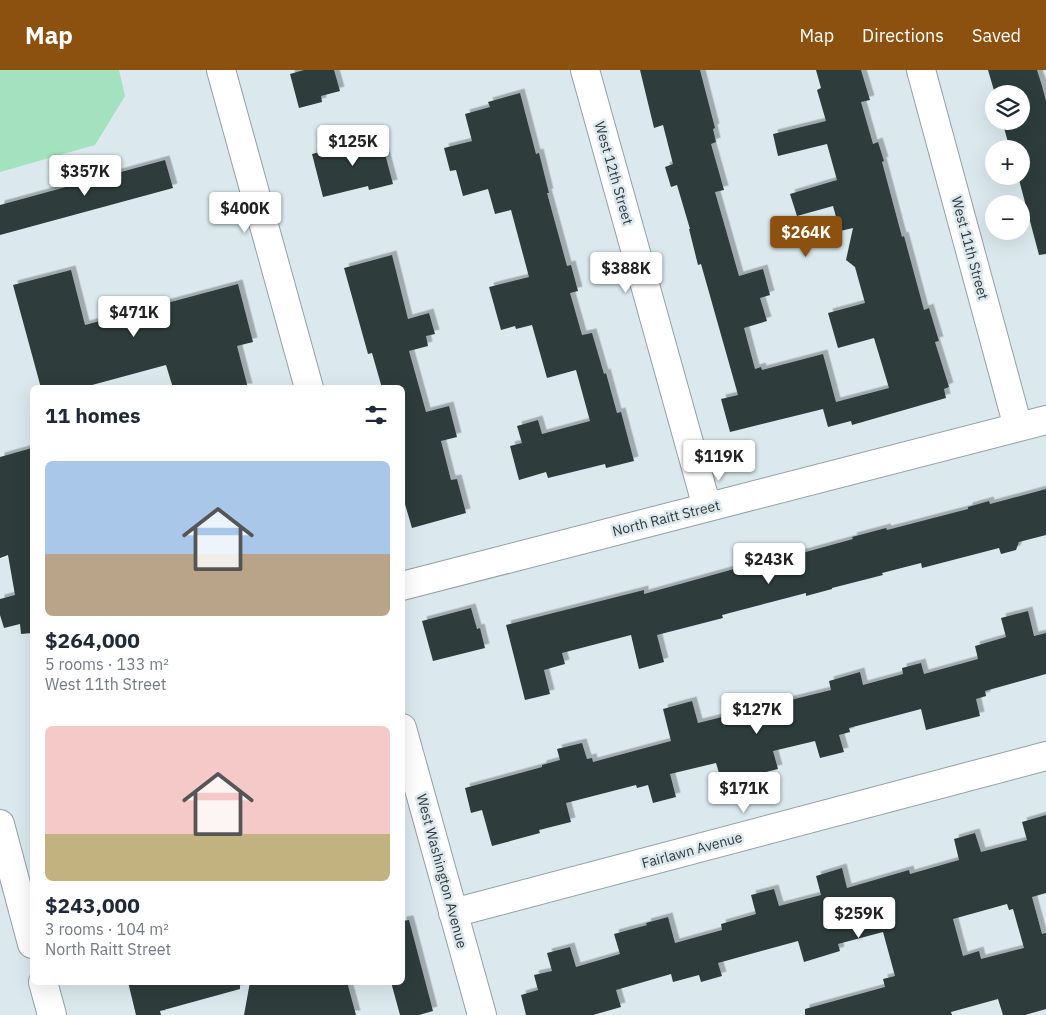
<!DOCTYPE html>
<html lang="en">
<head>
<meta charset="utf-8">
<style>
  :root { --surface:#fff; --page:#f2f2f3; --text:#1f2937; --muted:#747a83; --accent:#8c500f }
  body { margin:0; font-family:"IBM Plex Sans",sans-serif; background:var(--page); color:var(--text); height:100vh; display:flex; flex-direction:column; font-size:19px; white-space:nowrap }
  * { box-sizing:border-box; margin:0 }
  p { font-size:16px; color:var(--muted) }
  .icon { flex:none; width:28px; height:28px; fill:none; stroke:currentColor; stroke-width:2; stroke-linecap:round; stroke-linejoin:round }
  .map { position:relative; flex:1; overflow:hidden }
  .sheet { position:absolute; left:30px; top:315px; width:375px; height:600px; display:flex; flex-direction:column; background:var(--surface); border-radius:8px; box-shadow:0 5px 20px #0002 }
  .sheet>* { flex:none }
  .buttons { position:absolute; left:985px; top:15px; display:grid; gap:10px }
  .buttons a { display:grid; place-items:center; width:45px; height:45px; border-radius:50%; background:var(--surface); box-shadow:0 5px 20px #0002; font-size:25px }
  .price { position:absolute; translate:-50% -42px; padding:0 11px; border-radius:5px; background:#fff; color:#222; font-size:16px; line-height:32px; filter:drop-shadow(0 1px 2px #0008) }
  .price::after { content:''; position:absolute; left:50%; top:30px; width:15px; height:11px; margin-left:-8px; background:inherit; clip-path:polygon(0 0,100% 0,50% 100%) }
  .price.current { background:var(--accent); color:#fff }
  ul { padding:0; list-style:none }
  li { display:grid; align-content:center; gap:10px; height:265px; padding:0 15px }
  li span { display:grid; place-items:center; height:155px; border-radius:8px; color:#555 }
  li>.icon { margin-inline-start:auto }
  span .icon { width:90px; height:90px; fill:#fffc; stroke-width:1 }
  li b { font-size:21px }
  h2 { display:flex; justify-content:space-between; align-items:center; height:60px; padding:0 15px; font-size:21px }
  header { display:flex; align-items:center; gap:30px; box-sizing:border-box; height:70px; padding:0 25px; background:var(--accent); color:#fff }
  header strong { font-size:24px }
  nav { display:flex; gap:28px; margin-inline-start:auto; font-size:18px }
  .map>svg:first-child { display:block }
</style>
</head>
<body>
<header>
<strong>Map</strong>
<nav><a>Map</a><a>Directions</a><a>Saved</a></nav>
</header>
<div class="map">
<svg width="1046" height="945" viewBox="0 0 1046 945">
  <defs>
    <filter id="shadow"><feDropShadow dx="4.5" dy="-4.5" stdDeviation="0" flood-color="#0004"/></filter>
  </defs>
  <rect width="100%" height="100%" fill="#dbe9ee"/>
  <path fill="#a4e1bf" d="M 0,0 L 119,0 L 125,26 L 95,75 L 0,102 Z"/>
  <path fill="#2f3c3b" fill-rule="evenodd" filter="url(#shadow)" d="M 304,0 L 334,0 L 340,21 L 321,26 L 322,32 L 299,38 L 290,4 Z
    M 640,0 L 700,0 L 715,58 L 713,59 L 716,72 L 711,74 L 724,120 L 715,122 L 739,206 L 763,199 L 770,225 L 760,228 L 767,251 L 744,258 L 755,299 L 761,297 L 762,300 L 823,284 L 836,332 L 889,318 L 874,268 L 838,278 L 828,243 L 865,233 L 855,197 L 846,190 L 853,158 L 840,161 L 833,136 L 797,146 L 790,124 L 837,110 L 827,74 L 778,86 L 773,64 L 826,51 L 817,20 L 821,18 L 816,0 L 861,0 L 870,30 L 861,32 L 873,74 L 878,72 L 884,91 L 882,92 L 902,167 L 904,166 L 924,240 L 929,238 L 939,271 L 935,272 L 949,317 L 944,319 L 946,328 L 852,355 L 851,351 L 828,357 L 823,339 L 730,362 L 721,329 L 738,325 L 701,194 L 698,195 L 689,159 L 690,159 L 677,115 L 671,117 L 665,97 L 673,94 L 663,55 L 654,58 Z
    M 988,0 L 1037,0 L 1042,16 L 1046,31 L 1046,184 L 1039,185 L 1018,106 L 1021,106 L 1021,79 L 1010,79 L 1002,51 L 1021,51 L 1021,24 L 995,24 Z
    M 520,23 L 536,84 L 539,83 L 549,123 L 547,123 L 567,196 L 571,195 L 578,221 L 570,223 L 582,265 L 592,263 L 604,304 L 606,303 L 617,343 L 621,342 L 634,391 L 606,398 L 605,394 L 548,408 L 546,402 L 519,410 L 510,376 L 522,373 L 517,356 L 538,350 L 542,364 L 590,351 L 576,300 L 547,308 L 532,255 L 516,259 L 515,256 L 501,260 L 489,217 L 529,207 L 511,140 L 495,144 L 488,119 L 463,126 L 456,100 L 450,101 L 444,78 L 472,71 L 465,44 L 490,37 L 488,32 Z
    M 380,65 L 393,114 L 369,120 L 368,116 L 323,127 L 312,84 Z
    M 165,90 L 173,118 L 0,165 L 0,135 Z
    M 392,185 L 408,249 L 429,243 L 435,264 L 426,266 L 428,276 L 409,281 L 426,342 L 449,336 L 457,367 L 441,371 L 451,410 L 457,409 L 466,443 L 412,458 L 402,424 L 402,318 L 382,318 L 372,283 L 368,284 L 344,198 Z
    M 71,200 L 85,255 L 238,214 L 253,272 L 237,276 L 248,318 L 173,318 L 166,295 L 81,318 L 41,318 L 13,215 Z
    M 32,378 L 32,563 L 21,564 L 20,554 L 4,558 L 0,545 L 0,529 L 15,525 L 8,485 L 0,488 L 0,387 Z
    M 1046,419 L 1046,465 L 1019,472 L 1016,480 L 1001,484 L 999,478 L 922,498 L 921,493 L 882,503 L 883,505 L 832,518 L 832,519 L 806,526 L 806,523 L 722,545 L 723,548 L 657,565 L 664,592 L 639,599 L 631,565 L 562,583 L 565,594 L 544,600 L 550,624 L 525,630 L 506,555 L 644,520 L 644,524 L 752,494 L 753,498 L 796,487 L 795,485 L 853,469 L 852,467 L 886,458 L 887,460 L 968,439 L 968,437 L 989,431 L 990,434 Z
    M 471,538 L 477,559 L 480,558 L 485,578 L 433,591 L 422,551 Z
    M 1028,541 L 1034,566 L 1046,563 L 1046,604 L 985,621 L 986,626 L 976,629 L 980,646 L 926,660 L 921,639 L 849,658 L 850,662 L 839,665 L 844,682 L 820,688 L 815,671 L 773,681 L 778,699 L 722,713 L 716,693 L 670,704 L 676,727 L 653,733 L 648,715 L 637,718 L 636,715 L 566,733 L 571,752 L 539,760 L 540,763 L 492,776 L 482,740 L 471,743 L 465,718 L 542,697 L 542,695 L 560,690 L 557,679 L 582,673 L 587,689 L 592,688 L 593,692 L 671,671 L 663,639 L 692,631 L 698,653 L 831,620 L 829,611 L 860,602 L 863,615 L 903,604 L 902,598 L 921,593 L 924,604 L 978,589 L 975,576 L 1006,567 L 1001,548 Z
    M 1046,745 L 1046,823 L 1032,827 L 1042,864 L 1046,863 L 1046,939 L 1025,945 L 1003,945 L 998,929 L 951,942 L 952,945 L 805,945 L 805,939 L 885,917 L 883,909 L 895,906 L 883,862 L 838,874 L 840,881 L 804,892 L 798,871 L 718,893 L 722,906 L 701,912 L 699,905 L 673,912 L 671,904 L 616,920 L 621,937 L 593,945 L 526,945 L 521,925 L 538,920 L 534,905 L 552,901 L 547,883 L 570,877 L 576,897 L 620,884 L 614,864 L 647,855 L 646,853 L 668,847 L 675,873 L 722,860 L 721,854 L 756,844 L 751,825 L 774,819 L 779,836 L 821,825 L 816,806 L 842,798 L 847,818 L 909,800 L 910,804 L 959,790 L 954,769 L 975,763 L 981,782 L 1027,770 L 1022,752 ZM 1007,834 L 1009,840 L 1013,839 L 1024,878 L 981,889 L 979,881 L 963,886 L 953,849 Z
    M 409,850 L 433,941 L 419,945 L 400,945 L 391,912 L 402,912 L 402,851 Z
    M 128,912 L 240,912 L 240,919 L 160,941 L 161,945 L 136,945 Z
    M 250,912 L 347,912 L 356,945 L 244,945 Z"/>
  <g fill="none" stroke-linecap="round" stroke-linejoin="round">
    <defs>
      <path id="minor" d="M 221,0 L 309,318
        M 585,0 L 707,437
        M 921,0 L 1018,357
        M 402,516 L 1046,350
        M 402,658 L 482,945
        M 0,754 L 32,874
        M 453,843 L 1046,686
        M 43,912 L 52,945"/>
    </defs>
    <use href="#minor" stroke="#94a0a5" stroke-width="30"/>
    <use href="#minor" stroke="#fff" stroke-width="28"/>
  </g>
  <g text-anchor="middle" dominant-baseline="central" stroke-width="5" stroke-linejoin="round" paint-order="stroke">
    <g font-size="14" fill="#33383b" stroke="#dbe9ee">
      <text transform="translate(614 103) rotate(74)">West 12th Street</text>
      <text transform="translate(970 178) rotate(75)">West 11th Street</text>
      <text transform="translate(666 448) rotate(-14)">North Raitt Street</text>
      <text transform="translate(692 780) rotate(-15)">Fairlawn Avenue</text>
      <text transform="translate(442 801) rotate(75)">West Washington Avenue</text>
    </g>
  </g>
</svg>
<div class="buttons">
<a><svg class="icon" aria-label="layers" viewBox="0 0 24 24"><path d="M12 4l9 5-9 5-9-5zM3 14l9 5 9-5"/></svg></a>
<a>+</a>
<a>−</a>
</div>
<b class="price" style="left:353px;top:97px">$125K</b>
<b class="price" style="left:85px;top:127px">$357K</b>
<b class="price" style="left:245px;top:164px">$400K</b>
<b class="price current" style="left:806px;top:188px">$264K</b>
<b class="price" style="left:626px;top:224px">$388K</b>
<b class="price" style="left:134px;top:268px">$471K</b>
<b class="price" style="left:719px;top:412px">$119K</b>
<b class="price" style="left:769px;top:515px">$243K</b>
<b class="price" style="left:757px;top:665px">$127K</b>
<b class="price" style="left:744px;top:744px">$171K</b>
<b class="price" style="left:859px;top:869px">$259K</b>
<section class="sheet">
<h2>11 homes<svg class="icon" aria-label="filters" viewBox="0 0 24 24"><path d="M4 7h16M4 17h16"/><circle cx="9" cy="7" r="2"/><circle cx="15" cy="17" r="2"/></svg></h2>
<ul>
<li><span style="background:linear-gradient(#a9c7e8 60%,#b9a48a 0)"><svg class="icon" aria-label="home" viewBox="0 0 24 24"><path d="M3 11l9-7 9 7M6 9v11h12V9"/></svg></span><div><b>$264,000</b><p>5 rooms · 133 m²</p><p>West 11th Street</p></div></li>
<li><span style="background:linear-gradient(#f6c9c9 70%,#c2b280 0)"><svg class="icon" aria-label="home" viewBox="0 0 24 24"><path d="M3 11l9-7 9 7M6 9v11h12V9"/></svg></span><div><b>$243,000</b><p>3 rooms · 104 m²</p><p>North Raitt Street</p></div></li>
</ul>
</section>
</div>
</body>
</html>
